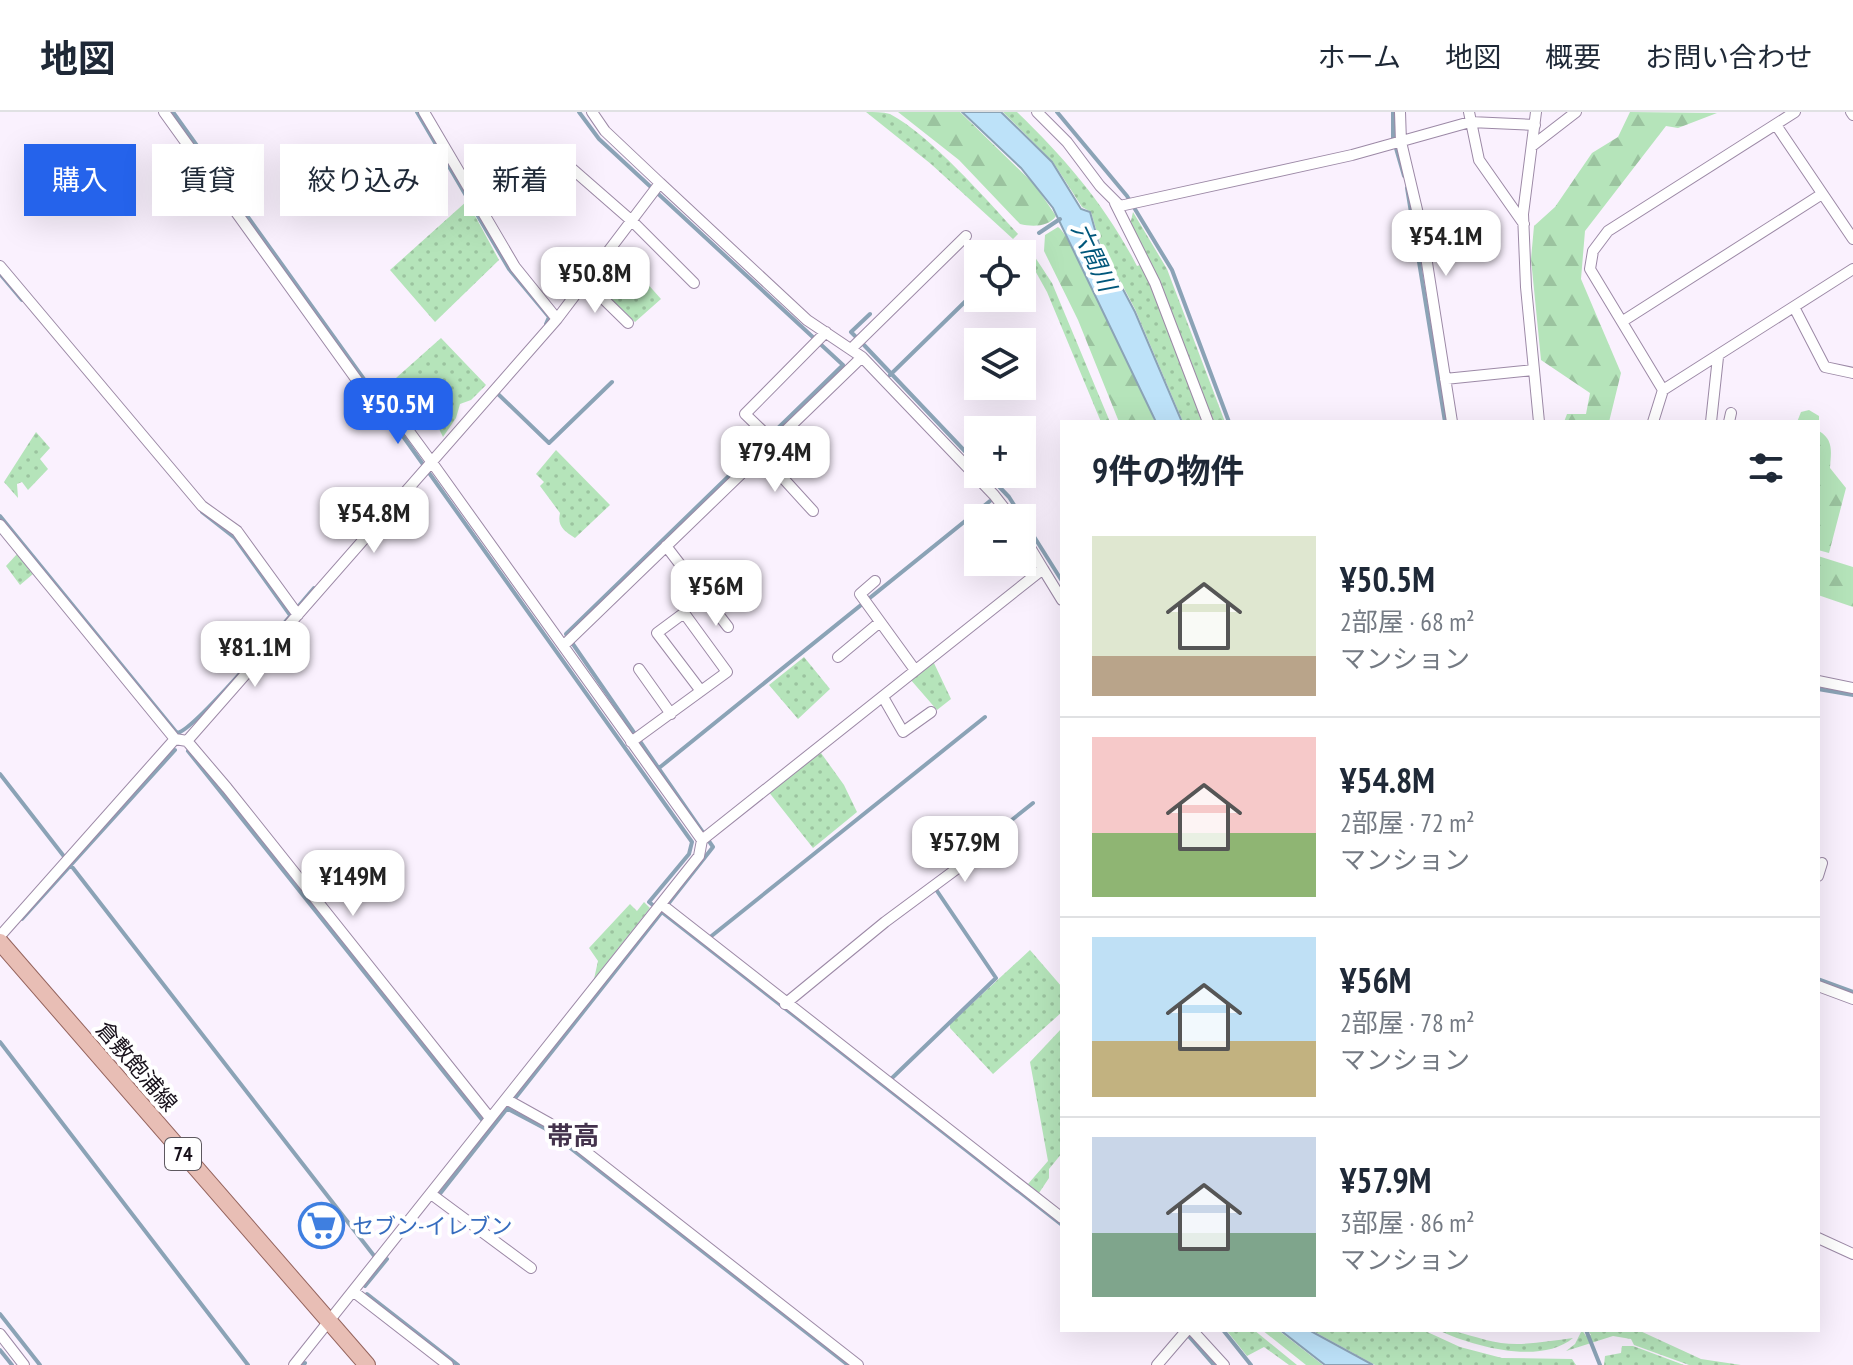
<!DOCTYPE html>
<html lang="ja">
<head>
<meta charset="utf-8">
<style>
  :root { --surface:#fff; --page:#f6f6f7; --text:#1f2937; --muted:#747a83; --line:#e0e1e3; --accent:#2563eb }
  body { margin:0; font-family:"PT Sans Narrow","Noto Sans JP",sans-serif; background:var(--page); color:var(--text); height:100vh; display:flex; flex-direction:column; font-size:30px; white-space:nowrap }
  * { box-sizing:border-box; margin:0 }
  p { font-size:26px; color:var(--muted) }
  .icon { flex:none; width:44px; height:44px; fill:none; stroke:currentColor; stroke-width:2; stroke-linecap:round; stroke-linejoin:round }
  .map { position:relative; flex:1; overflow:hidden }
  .panel { position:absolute; left:1060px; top:308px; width:760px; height:912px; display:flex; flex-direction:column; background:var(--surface); border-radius:0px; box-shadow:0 8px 32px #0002 }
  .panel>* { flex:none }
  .banner { position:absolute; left:24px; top:32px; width:760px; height:72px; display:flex; gap:16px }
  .fabs { position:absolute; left:964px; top:128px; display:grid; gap:16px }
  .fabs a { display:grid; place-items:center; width:72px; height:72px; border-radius:0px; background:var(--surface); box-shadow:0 8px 32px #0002; font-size:40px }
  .price { position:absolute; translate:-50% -68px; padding:0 18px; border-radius:16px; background:#fff; color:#222; font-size:26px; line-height:52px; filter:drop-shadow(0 2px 4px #0008) }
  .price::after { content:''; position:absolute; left:50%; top:48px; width:24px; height:18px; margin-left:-12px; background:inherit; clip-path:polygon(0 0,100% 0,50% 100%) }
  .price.current { background:var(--accent); color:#fff }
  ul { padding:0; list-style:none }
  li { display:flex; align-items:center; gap:24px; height:200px; padding:0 32px }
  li+li { border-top:2px solid var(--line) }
  li span { display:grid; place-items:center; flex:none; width:224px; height:160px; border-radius:0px; color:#555 }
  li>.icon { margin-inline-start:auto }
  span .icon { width:96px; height:96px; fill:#fffc; stroke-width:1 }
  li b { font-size:34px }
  h2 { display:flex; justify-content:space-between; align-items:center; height:96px; padding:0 32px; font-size:34px }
  .tag { padding:0 28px; border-radius:0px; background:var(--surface); box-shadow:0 8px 32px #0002; font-size:28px; line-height:72px }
  .tag.current { background:var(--accent); color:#fff }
  header { display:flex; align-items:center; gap:48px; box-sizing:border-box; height:112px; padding:0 40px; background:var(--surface); border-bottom:2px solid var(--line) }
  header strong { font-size:38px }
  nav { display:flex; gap:44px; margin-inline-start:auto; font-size:28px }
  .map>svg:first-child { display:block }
</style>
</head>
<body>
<header>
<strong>地図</strong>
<nav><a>ホーム</a><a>地図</a><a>概要</a><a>お問い合わせ</a></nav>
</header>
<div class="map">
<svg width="1853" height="1253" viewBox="0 0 1853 1253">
  <defs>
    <pattern id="grass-dots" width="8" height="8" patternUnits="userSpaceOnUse" patternTransform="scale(2)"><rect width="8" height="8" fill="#b5e4ba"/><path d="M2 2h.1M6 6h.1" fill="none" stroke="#9bc39f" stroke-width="1.8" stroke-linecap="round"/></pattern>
    <pattern id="forest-firs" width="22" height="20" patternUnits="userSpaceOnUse" patternTransform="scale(2)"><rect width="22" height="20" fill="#b5e4ba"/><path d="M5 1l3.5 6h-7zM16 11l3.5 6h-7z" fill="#9bc39f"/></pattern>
  </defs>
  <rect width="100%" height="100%" fill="#faf1fe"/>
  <path fill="url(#grass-dots)" d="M 866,0 C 874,0 883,0 890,2 C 930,23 987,88 1018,122 L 1013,127 L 931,52 Z
    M 1003,0 L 1017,0 C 1066,47 1106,94 1137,154 L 1143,152 L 1204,310 L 1183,310 L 1135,197 L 1100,131 L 1091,100 L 1082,95 L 1053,50 Z
    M 467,89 L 499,148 L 435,210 L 390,158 Z
    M 1133,100 L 1167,157 L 1225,310 L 1214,310 L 1154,160 L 1130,113 Z
    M 1027,133 L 1052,171 L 1110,310 L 1101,310 L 1047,180 L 1023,137 Z
    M 637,160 L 661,187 L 635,210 L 610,186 Z
    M 441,226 L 486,273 L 471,288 L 460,292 L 456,306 L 443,325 L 429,296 L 396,266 Z
    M 36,320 L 50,336 L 40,347 L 48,357 L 28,378 L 22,370 L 17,372 L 18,386 L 4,370 Z
    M 556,338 L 610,393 L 575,426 C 564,419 557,414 560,401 L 540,374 L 544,370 L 536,362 Z
    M 17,442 L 33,462 L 20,473 L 6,454 Z
    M 804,545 L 830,577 L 798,607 L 769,573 Z
    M 933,549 L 951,587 L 937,598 L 910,567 Z
    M 821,641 L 844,673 L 857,700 L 813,736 L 768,679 Z
    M 644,790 L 650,796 L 594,867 L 598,849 L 589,836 L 630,792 L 637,799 Z
    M 1030,838 L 1062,875 L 1062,900 L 993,962 L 950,916 L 950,912 Z
    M 1062,916 L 1062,1041 L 1049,1057 L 1049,1066 L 1039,1081 L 1028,1072 L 1048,1049 L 1030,950 Z
    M 1254,1218 L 1297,1253 L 1289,1253 L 1264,1235 L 1247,1244 L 1227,1219 Z
    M 1311,1218 L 1423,1218 L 1460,1235 L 1502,1246 L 1572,1247 L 1576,1253 L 1375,1253 Z
    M 1438,1218 C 1461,1218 1479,1228 1501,1231 C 1525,1234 1549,1229 1573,1226 C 1541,1253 1474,1235 1438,1218 Z
    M 1582,1218 L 1586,1224 L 1591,1223 L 1588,1218 L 1638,1218 L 1701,1247 L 1741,1253 L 1689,1253 L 1634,1233 L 1631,1227 L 1613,1224 L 1566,1239 L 1575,1232 Z
    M 1622,1234 L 1633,1234 L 1684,1253 L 1604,1253 L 1605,1244 L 1621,1241 Z"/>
  <path fill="url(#forest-firs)" d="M 898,0 L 960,0 L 1035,73 L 1056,104 C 1049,115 1032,115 1020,112 L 959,48 Z
    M 1630,0 L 1717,1 L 1678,16 L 1666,14 L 1585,119 L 1581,167 L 1621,261 L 1609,310 L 1564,310 L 1567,302 L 1586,302 L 1590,281 L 1541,248 L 1531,147 L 1534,114 L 1555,95 L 1592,41 L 1618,25 Z
    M 1058,115 C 1074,125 1148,285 1155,310 L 1119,310 L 1078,208 L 1044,139 L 1045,123 Z
    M 1809,298 L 1819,304 L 1819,319 C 1834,328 1831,340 1830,356 L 1846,376 L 1829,441 L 1818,438 L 1818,310 L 1797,310 L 1801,300 Z
    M 1818,444 L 1853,455 L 1853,495 L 1818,483 Z
    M 1262,1218 L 1278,1218 L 1323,1253 L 1306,1253 Z"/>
  <path fill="#bde2f9" stroke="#8ba3b6" stroke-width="2" d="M 962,0 L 1001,0 L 1052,50 L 1081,97 L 1090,100 L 1099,132 L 1135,200 L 1182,310 L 1156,310 L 1053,96 L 1021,56 Z
    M 1280,1218 L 1309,1218 L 1373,1253 L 1325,1253 Z"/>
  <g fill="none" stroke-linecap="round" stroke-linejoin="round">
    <path stroke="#8ba3b6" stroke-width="4" d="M 173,0 L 376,284
      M 417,0 L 509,157 L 549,205 L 546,212
      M 1057,0 L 1127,84 L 1172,158 L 1229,310
      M 1393,0 L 1393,26 L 1404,64
      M 1407,76 L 1445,310
      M 1039,121 L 1060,107
      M 1013,142 L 1021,135
      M 0,162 L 22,188
      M 856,225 L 851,220 L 870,202
      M 864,233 L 978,353
      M 890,263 L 978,177
      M 497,281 L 549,331 L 612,270
      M 380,292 L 692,730 L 689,742 L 649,790 L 1062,1113
      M 987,362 L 1009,385 L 1062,469
      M 202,400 L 235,426 L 290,503
      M 0,404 L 177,621 C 195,619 295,498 314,476
      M 1818,577 L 1853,583
      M 188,639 L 483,1009
      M 659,656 L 990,389
      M 0,662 L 375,1145
      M 969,742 L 1033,691
      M 22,807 L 175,638
      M 709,826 L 985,605
      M 1818,867 L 1853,880
      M 0,930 L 248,1253
      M 891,967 L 996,866 L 935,776
      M 508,997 L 546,1017 L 848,1253
      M 439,1083 L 713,735 L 566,522 L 843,253 L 599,27 L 579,0
      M 365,1174 L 387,1147
      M 367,1182 L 458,1253
      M 0,1202 L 40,1253
      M 1223,1218 L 1251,1253
      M 1586,1218 L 1600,1253
      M 1187,1222 L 1214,1253
      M 0,1238 L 12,1253
      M 303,1253 L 305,1251"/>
    <defs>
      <path id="minor" d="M 164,0 L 369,285 L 389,292 L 433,352 L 702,728
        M 424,0 L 515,155 L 557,207
        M 592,0 L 605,19 L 660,71
        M 1037,0 L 1067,30 L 1100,74 L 1120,94 L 1352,43 L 1470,10 L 1535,13
        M 1400,0 L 1401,30 L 1422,119 L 1452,310
        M 1469,0 L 1479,48 L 1524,112
        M 1536,0 L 1523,102 L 1526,175 L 1539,310
        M 1795,0 L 1608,119 L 1593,139 L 1590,157 L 1663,278 L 1853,157
        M 1851,0 L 1853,3
        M 1776,13 L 1853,127
        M 1532,34 L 1576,0
        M 529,62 L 554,41 L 633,110 L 694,171
        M 1115,91 L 1155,171 L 1208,310
        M 0,154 L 202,394 L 237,419 L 298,503
        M 586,170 L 628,211
        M 1795,197 L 1825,255 L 1853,261
        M 1623,209 L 1822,82
        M 852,236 L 966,124
        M 1445,267 L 1533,258
        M 1653,310 L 1663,278
        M 1711,310 L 1718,245
        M 1729,310 L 1731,301
        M 775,331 L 745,302 L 826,220
        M 762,343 L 813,399
        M 0,413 L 175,627 L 187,629 L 227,676 L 490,1006
        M 666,434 L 728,515
        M 1043,457 L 1062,488
        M 875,469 L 860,482 L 915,558
        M 563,534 L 862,245
        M 838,545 L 880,510
        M 639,557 L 671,602
        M 1818,569 L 1853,576
        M 883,585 L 903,620 L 931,600
        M 187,629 L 557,207 L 660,71 L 807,208 L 862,245 L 994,383 L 1012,406
        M 631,630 L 727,560 L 684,501 L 657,521 L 701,579
        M 1818,764 L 1822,751
        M 661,792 L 1062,1106
        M 0,824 L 175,627
        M 1818,874 L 1853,887
        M 785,892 L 885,810 L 974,744
        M 506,987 L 549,1011 L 858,1253
        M 431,1082 L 531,1156
        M 1818,1126 L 1853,1142
        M 354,1180 L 448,1253
        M 1192,1218 L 1224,1253
        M 0,1222 L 24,1253
        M 294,1253 L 699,744 L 702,728 L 1043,457 L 1022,422
        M 1157,1253 L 1187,1218"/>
      <path id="primary" d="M 0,830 L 367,1253"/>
    </defs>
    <use href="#minor" stroke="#9c89a6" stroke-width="12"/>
    <use href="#primary" stroke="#95645e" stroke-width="18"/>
    <use href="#minor" stroke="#fff" stroke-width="10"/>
    <use href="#primary" stroke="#e8beb5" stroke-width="16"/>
  </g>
  <defs>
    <symbol id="supermarket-ring" viewBox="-11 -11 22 22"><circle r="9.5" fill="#fff" stroke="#3f7fe0" stroke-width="1.5"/><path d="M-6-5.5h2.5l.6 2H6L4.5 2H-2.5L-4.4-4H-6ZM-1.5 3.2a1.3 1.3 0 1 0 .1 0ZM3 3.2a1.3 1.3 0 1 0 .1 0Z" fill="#3f7fe0"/></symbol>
  </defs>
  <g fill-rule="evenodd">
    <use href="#supermarket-ring" x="296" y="1088" width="51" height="51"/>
  </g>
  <g text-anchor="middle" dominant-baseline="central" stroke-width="8" stroke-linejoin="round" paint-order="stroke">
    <rect fill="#fff" stroke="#5d585f" stroke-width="2" x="165" y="1026" width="36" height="32" rx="6"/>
    <g font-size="20" font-weight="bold" fill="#17101a">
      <text x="183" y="1042">74</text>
    </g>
    <g font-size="22" fill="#17101a" stroke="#fff">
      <text transform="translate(137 954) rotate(49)">倉敷飽浦線</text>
    </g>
    <g font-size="22" fill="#366cbe" stroke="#fff" text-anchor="start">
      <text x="352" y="1114">セブン-イレブン</text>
    </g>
    <g font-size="24" font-style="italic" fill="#00577b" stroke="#fff">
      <text transform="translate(1094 145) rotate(65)">六間川</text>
    </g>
    <g font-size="26" font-weight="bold" fill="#44334c" stroke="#fff">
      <text x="573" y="1023">帯高</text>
    </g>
  </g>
</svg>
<div class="fabs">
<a><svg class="icon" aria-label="locate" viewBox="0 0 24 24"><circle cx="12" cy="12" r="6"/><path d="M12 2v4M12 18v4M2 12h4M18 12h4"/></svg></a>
<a><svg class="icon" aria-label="layers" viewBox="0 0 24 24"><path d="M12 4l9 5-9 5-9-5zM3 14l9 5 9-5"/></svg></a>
<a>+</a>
<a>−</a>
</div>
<b class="price" style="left:1446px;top:166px">¥54.1M</b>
<b class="price" style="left:595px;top:203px">¥50.8M</b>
<b class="price current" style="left:398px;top:334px">¥50.5M</b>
<b class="price" style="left:775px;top:382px">¥79.4M</b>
<b class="price" style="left:374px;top:443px">¥54.8M</b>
<b class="price" style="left:716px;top:516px">¥56M</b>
<b class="price" style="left:255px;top:577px">¥81.1M</b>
<b class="price" style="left:965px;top:772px">¥57.9M</b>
<b class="price" style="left:353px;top:806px">¥149M</b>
<div class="banner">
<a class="tag current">購入</a>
<a class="tag">賃貸</a>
<a class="tag">絞り込み</a>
<a class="tag">新着</a>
</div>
<section class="panel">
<h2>9件の物件<svg class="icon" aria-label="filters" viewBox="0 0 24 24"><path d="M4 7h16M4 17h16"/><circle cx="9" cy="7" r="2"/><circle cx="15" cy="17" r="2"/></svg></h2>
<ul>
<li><span style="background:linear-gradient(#dfe7d0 75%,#b9a48a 0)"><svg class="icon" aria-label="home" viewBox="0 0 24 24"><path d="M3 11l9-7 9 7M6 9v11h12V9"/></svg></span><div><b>¥50.5M</b><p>2部屋 · 68 m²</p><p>マンション</p></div></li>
<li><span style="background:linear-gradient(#f6c9c9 60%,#8fb573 0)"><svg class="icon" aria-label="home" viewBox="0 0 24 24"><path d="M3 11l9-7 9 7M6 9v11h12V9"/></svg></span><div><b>¥54.8M</b><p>2部屋 · 72 m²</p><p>マンション</p></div></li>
<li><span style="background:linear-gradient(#bfe0f5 65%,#c2b280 0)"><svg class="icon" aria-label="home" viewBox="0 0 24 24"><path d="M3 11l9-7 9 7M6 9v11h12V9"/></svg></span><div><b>¥56M</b><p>2部屋 · 78 m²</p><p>マンション</p></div></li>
<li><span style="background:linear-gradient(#c9d6e8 60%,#7fa58c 0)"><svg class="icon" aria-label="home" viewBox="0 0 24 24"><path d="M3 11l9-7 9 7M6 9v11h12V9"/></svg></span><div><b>¥57.9M</b><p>3部屋 · 86 m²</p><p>マンション</p></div></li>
</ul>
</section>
</div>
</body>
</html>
